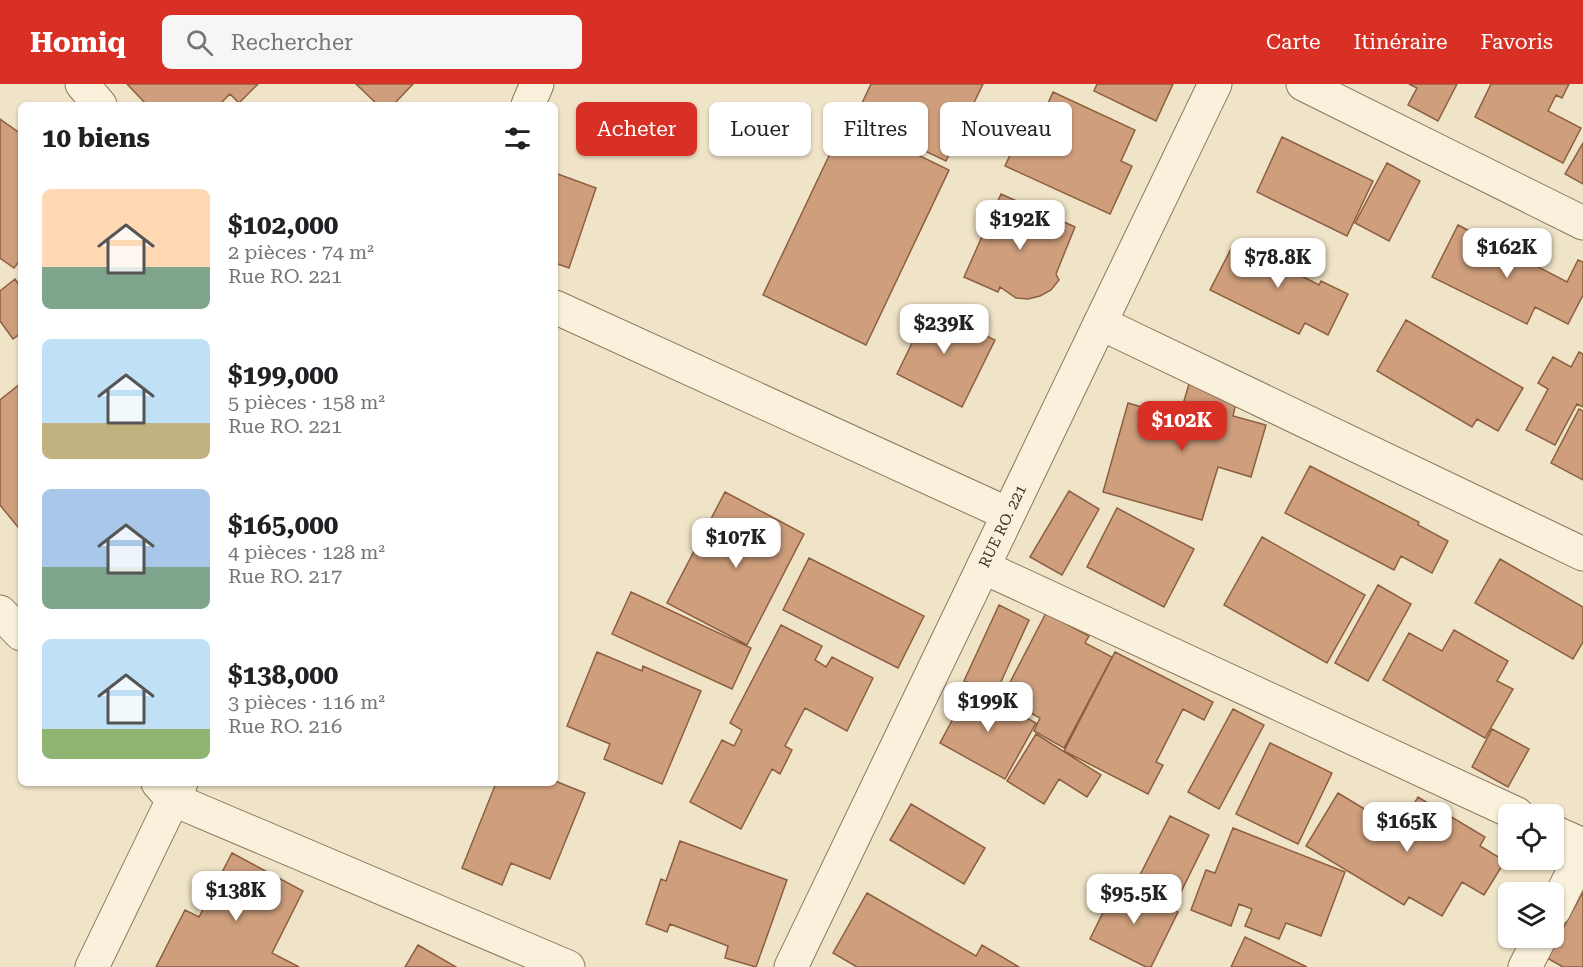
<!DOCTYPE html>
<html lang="fr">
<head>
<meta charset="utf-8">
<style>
  :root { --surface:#fff; --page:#f6f6f6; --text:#202124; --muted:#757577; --accent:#d93025 }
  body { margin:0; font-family:"Roboto Serif",serif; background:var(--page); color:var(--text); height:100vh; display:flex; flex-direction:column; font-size:22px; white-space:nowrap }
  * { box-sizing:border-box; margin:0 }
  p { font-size:20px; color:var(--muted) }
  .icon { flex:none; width:33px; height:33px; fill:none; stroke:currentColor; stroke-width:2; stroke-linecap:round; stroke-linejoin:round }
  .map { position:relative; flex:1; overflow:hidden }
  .drawer { position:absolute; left:18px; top:18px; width:540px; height:684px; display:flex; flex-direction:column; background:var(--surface); border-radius:9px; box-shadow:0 2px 4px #0004 }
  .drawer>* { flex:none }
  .guide { position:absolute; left:576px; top:18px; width:570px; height:54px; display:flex; gap:12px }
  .controls { position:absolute; left:1498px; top:720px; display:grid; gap:12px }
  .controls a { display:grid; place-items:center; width:66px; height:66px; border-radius:9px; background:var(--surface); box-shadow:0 2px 4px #0004; font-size:30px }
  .price { position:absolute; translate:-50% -51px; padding:0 14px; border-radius:12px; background:#fff; color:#222; font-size:20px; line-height:39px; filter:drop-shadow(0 2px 3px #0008) }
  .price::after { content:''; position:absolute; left:50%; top:36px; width:18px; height:14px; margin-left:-9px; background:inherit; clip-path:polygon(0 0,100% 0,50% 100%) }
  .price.selected { background:var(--accent); color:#fff }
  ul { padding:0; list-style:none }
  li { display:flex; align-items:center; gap:18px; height:150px; padding:0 24px }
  li span { display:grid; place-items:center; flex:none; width:168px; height:120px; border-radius:9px; color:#555 }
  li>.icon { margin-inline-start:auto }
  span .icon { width:72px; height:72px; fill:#fffc; stroke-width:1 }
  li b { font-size:26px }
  h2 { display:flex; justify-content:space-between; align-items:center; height:72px; padding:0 24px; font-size:26px }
  .tag { padding:0 21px; border-radius:9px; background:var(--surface); box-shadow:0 2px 4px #0004; font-size:21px; line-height:54px }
  .tag.selected { background:var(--accent); color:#fff }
  header { display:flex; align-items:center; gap:36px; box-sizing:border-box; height:84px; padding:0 30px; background:var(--accent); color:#fff }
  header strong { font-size:28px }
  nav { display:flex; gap:33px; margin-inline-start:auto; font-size:21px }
  .search { width:420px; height:54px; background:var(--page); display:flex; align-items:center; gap:15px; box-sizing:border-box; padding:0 21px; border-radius:9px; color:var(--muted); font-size:22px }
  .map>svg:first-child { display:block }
</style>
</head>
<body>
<header>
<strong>Homiq</strong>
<div class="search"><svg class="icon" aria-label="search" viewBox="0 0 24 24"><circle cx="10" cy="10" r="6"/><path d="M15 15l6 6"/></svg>Rechercher</div>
<nav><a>Carte</a><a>Itinéraire</a><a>Favoris</a></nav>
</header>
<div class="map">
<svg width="1583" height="883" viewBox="0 0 1583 883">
  <rect width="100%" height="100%" fill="#f0e4c8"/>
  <path fill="#cf9f7d" stroke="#8d5f41" stroke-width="1.5" d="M 127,0 L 258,0 L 239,19 L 230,10 L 219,21 L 147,21 Z
    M 356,0 L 413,0 L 393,21 L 378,21 Z
    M 871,0 L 983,0 L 946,77 L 855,34 Z
    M 1097,0 L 1173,0 L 1156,37 L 1094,7 Z
    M 1409,0 L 1457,0 L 1438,37 L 1408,21 L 1417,4 Z
    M 1491,0 L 1569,0 L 1562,14 L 1556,11 L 1548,27 L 1581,44 L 1563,79 L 1475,33 Z
    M 1053,8 L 1135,46 L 1121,77 L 1132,82 L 1110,130 L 1005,82 L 1027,34 L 1039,40 Z
    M 0,35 L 21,50 L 21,175 L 14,184 L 0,174 Z
    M 846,36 L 949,86 L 866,261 L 763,211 Z
    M 1282,53 L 1373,97 L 1347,152 L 1257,108 Z
    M 1583,59 L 1583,100 L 1565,90 Z
    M 1387,79 L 1420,97 L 1389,157 L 1355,139 Z
    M 555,89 L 596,104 L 569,184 L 555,179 Z
    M 1001,110 L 1075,143 L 1056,190 L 1059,196 L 1051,206 L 1040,212 L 1028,215 L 1016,214 L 1000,203 L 998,208 L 964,193 Z
    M 1458,141 L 1567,198 L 1578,176 L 1583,178 L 1583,211 L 1568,240 L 1535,223 L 1527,240 L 1432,193 Z
    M 1275,156 L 1297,167 L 1288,185 L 1319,201 L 1321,197 L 1348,210 L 1328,251 L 1305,239 L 1299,250 L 1210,206 L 1234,159 L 1266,175 Z
    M 15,195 L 21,204 L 21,249 L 13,255 L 0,237 L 0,207 Z
    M 921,222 L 926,222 L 995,256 L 962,323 L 897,290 L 915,253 L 911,248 L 909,235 L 915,225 Z
    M 1406,236 L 1523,304 L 1498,347 L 1477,335 L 1472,343 L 1377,287 Z
    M 1579,268 L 1583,270 L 1583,323 L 1577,320 L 1555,361 L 1526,346 L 1548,305 L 1538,299 L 1553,273 L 1571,283 Z
    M 21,299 L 21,447 L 0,421 L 0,316 Z
    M 1189,300 L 1237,314 L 1233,332 L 1266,341 L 1251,393 L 1218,383 L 1202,436 L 1103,408 L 1128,319 L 1179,334 Z
    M 1579,325 L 1583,327 L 1583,396 L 1551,379 Z
    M 1310,382 L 1419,438 L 1418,441 L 1448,457 L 1432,489 L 1401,472 L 1394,486 L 1285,429 Z
    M 1069,407 L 1099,425 L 1062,491 L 1030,473 Z
    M 725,408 L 804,450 L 747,561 L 667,519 Z
    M 1117,424 L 1194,465 L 1164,523 L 1087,483 Z
    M 1262,453 L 1365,511 L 1327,579 L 1224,521 Z
    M 809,474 L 924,532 L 898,584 L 783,526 Z
    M 1500,475 L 1583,523 L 1583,558 L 1573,575 L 1475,519 Z
    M 1378,501 L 1411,520 L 1368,597 L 1335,579 Z
    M 631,508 L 751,564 L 732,605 L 612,550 Z
    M 999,521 L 1029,536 L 995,611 L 964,597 Z
    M 1046,529 L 1089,552 L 1085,559 L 1112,573 L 1064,664 L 1034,647 L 1040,634 L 1007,616 L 1010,611 L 1005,608 Z
    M 781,541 L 822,562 L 815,576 L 826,583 L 832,573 L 873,594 L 847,647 L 805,624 L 785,662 L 792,666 L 780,690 L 772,685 L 741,745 L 690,718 L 722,656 L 734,662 L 742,646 L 730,639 Z
    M 1454,546 L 1508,577 L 1497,597 L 1513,605 L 1485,654 L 1383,596 L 1409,549 L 1442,567 Z
    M 597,568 L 642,587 L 643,582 L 701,607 L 662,700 L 604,675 L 610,660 L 567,642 Z
    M 1115,568 L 1213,618 L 1204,636 L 1183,625 L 1156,678 L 1163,681 L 1148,710 L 1064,667 Z
    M 970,603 L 1036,639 L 1005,695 L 940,659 Z
    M 1233,625 L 1264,641 L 1219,725 L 1188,708 Z
    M 1492,645 L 1529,665 L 1508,703 L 1472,683 Z
    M 1036,650 L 1101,691 L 1087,713 L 1059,695 L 1044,720 L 1007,697 Z
    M 1270,659 L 1332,689 L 1298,760 L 1236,730 Z
    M 555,697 L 585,709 L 550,795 L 511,779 L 502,801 L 462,784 L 496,699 L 555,699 Z
    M 1338,709 L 1399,746 L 1418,713 L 1485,753 L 1480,762 L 1505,777 L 1484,811 L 1462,798 L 1442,832 L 1409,813 L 1404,821 L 1306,762 Z
    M 911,720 L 985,764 L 964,800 L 890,756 Z
    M 1170,732 L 1209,751 L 1177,816 L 1137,797 Z
    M 1233,744 L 1345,788 L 1321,852 L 1286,839 L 1279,855 L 1245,842 L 1252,825 L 1239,820 L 1231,842 L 1191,826 L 1206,786 L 1215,789 Z
    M 680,757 L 787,796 L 756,883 L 725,874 L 728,862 L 670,840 L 667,848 L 646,840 L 661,795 L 666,797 Z
    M 232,769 L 303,807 L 272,869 L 299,883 L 156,883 L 185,826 L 199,833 Z
    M 1118,798 L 1178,828 L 1151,883 L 1146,883 L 1090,855 Z
    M 1583,808 L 1583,883 L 1563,883 L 1547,874 Z
    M 867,809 L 976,872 L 982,861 L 1019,883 L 857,883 L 833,869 Z
    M 1245,853 L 1307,883 L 1231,883 Z
    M 418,861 L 456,883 L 405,883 Z"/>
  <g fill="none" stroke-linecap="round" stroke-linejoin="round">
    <defs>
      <g id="minor">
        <path d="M 82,0 L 100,21"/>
        <path d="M 1303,0 L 1583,139"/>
        <path d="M 528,21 L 537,0"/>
        <path d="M 555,223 L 1008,430"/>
        <path d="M 1100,239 L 1583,470"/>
        <path d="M 983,483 L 1517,730"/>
        <path d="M 0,528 L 21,550"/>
        <path d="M 158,699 L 172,715 L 568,883"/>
        <path d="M 1554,748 L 1583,761"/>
        <path d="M 1554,826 L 1583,768"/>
        <path d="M 92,883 L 181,699"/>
        <path id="s1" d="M 791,883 L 1215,0"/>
        <path d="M 1525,883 L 1540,854"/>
      </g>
    </defs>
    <use href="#minor" stroke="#8d765c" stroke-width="35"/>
    <use href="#minor" stroke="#faf1dc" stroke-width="33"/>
  </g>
  <g text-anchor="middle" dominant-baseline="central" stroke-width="6" stroke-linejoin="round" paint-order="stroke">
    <g font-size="15" fill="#3d2e20" stroke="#f7eed8">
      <text stroke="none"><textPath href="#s1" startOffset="489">RUE RO. 221</textPath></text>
    </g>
  </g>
</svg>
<div class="controls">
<a><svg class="icon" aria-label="locate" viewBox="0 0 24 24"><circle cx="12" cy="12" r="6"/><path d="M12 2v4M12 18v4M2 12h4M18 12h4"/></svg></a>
<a><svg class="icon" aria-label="layers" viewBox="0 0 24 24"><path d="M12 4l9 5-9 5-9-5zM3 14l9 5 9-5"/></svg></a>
</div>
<b class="price" style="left:1020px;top:167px">$192K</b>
<b class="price" style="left:1507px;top:195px">$162K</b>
<b class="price" style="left:1278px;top:205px">$78.8K</b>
<b class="price" style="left:944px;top:271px">$239K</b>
<b class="price selected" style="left:1182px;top:368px">$102K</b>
<b class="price" style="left:736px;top:485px">$107K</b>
<b class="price" style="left:988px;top:649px">$199K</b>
<b class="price" style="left:1407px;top:769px">$165K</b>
<b class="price" style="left:236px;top:838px">$138K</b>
<b class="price" style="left:1134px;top:841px">$95.5K</b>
<div class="guide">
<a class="tag selected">Acheter</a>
<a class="tag">Louer</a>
<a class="tag">Filtres</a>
<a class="tag">Nouveau</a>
</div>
<section class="drawer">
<h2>10 biens<svg class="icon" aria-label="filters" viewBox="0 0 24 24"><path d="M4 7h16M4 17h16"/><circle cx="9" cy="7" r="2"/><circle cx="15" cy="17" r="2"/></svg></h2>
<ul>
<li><span style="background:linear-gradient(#ffd9b3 65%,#7fa58c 0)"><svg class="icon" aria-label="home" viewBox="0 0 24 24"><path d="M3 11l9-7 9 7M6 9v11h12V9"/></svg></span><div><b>$102,000</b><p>2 pièces · 74 m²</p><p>Rue RO. 221</p></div></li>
<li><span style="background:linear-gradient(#bfe0f5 70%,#c2b280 0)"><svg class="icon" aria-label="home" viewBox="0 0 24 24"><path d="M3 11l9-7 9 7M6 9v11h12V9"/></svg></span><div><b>$199,000</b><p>5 pièces · 158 m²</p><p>Rue RO. 221</p></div></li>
<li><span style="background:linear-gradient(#a9c7e8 65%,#7fa58c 0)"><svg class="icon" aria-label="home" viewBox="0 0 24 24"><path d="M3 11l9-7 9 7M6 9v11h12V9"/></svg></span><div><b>$165,000</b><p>4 pièces · 128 m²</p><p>Rue RO. 217</p></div></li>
<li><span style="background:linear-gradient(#bfe0f5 75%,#8fb573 0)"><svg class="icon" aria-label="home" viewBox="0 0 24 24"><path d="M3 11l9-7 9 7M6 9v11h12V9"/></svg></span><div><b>$138,000</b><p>3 pièces · 116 m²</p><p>Rue RO. 216</p></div></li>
</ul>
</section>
</div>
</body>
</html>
